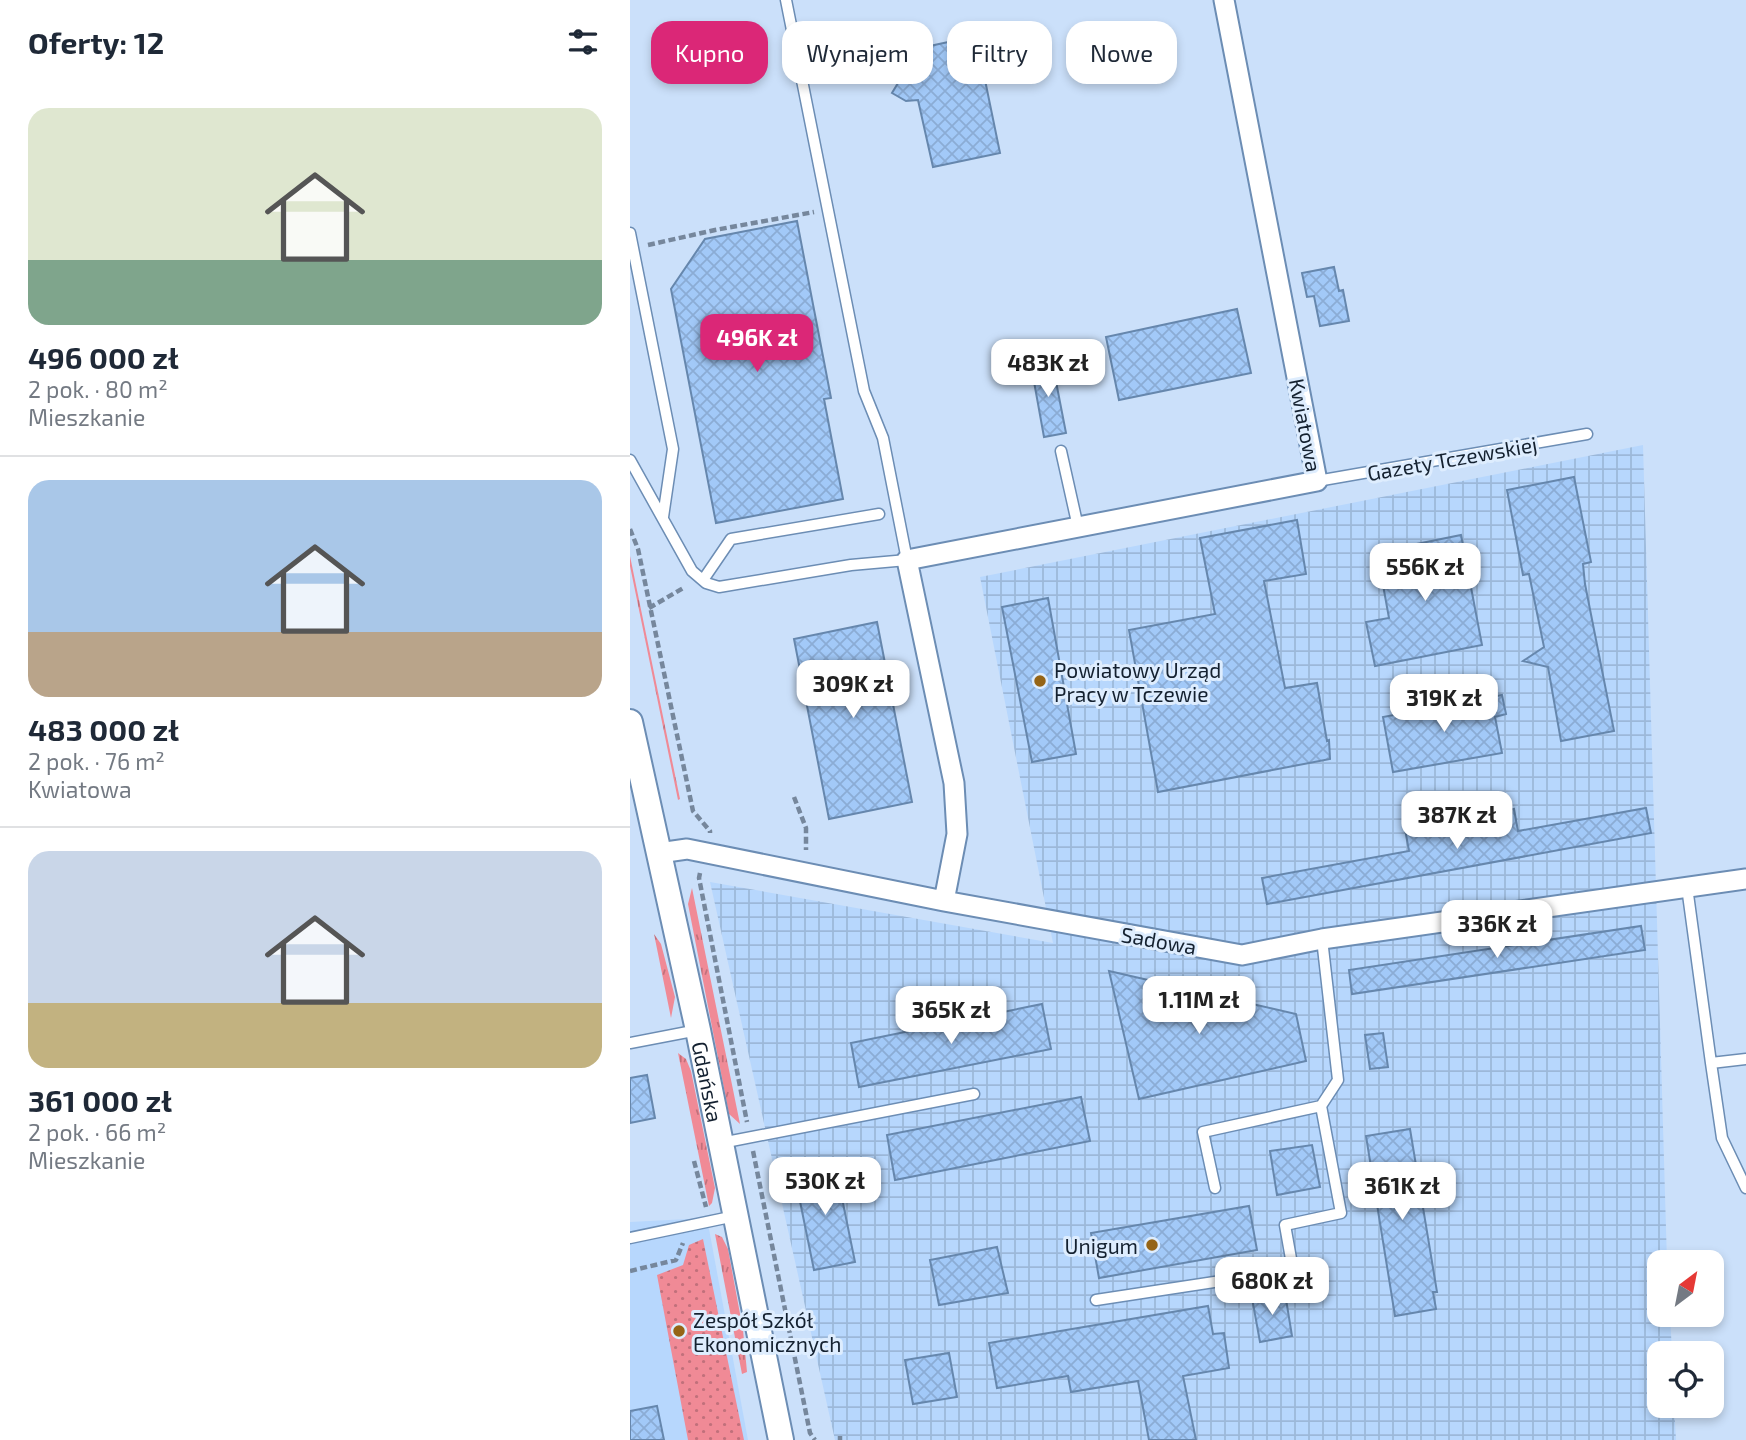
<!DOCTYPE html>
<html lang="pl">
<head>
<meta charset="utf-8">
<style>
  :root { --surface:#fff; --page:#f6f6f7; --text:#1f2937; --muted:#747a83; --line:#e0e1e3; --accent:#db2777 }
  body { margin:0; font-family:"Exo 2",sans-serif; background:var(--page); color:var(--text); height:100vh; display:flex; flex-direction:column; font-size:26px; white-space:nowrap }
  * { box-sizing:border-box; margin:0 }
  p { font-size:23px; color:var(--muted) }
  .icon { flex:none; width:38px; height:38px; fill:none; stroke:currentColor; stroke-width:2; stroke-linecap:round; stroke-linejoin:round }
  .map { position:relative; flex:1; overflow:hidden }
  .side { display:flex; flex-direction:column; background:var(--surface); width:630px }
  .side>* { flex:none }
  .guide { position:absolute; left:21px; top:21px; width:665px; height:63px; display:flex; gap:14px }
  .needle { width:46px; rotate:32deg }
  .fabs { position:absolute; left:1017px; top:1250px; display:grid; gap:14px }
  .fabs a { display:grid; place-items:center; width:77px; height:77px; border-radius:14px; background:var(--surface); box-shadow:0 4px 10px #0003; font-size:35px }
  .price { position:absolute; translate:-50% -60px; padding:0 16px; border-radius:14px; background:#fff; color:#222; font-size:23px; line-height:46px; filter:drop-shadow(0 2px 4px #0008) }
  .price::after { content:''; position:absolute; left:50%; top:42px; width:21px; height:16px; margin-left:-10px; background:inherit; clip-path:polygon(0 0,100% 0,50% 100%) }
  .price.on { background:var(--accent); color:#fff }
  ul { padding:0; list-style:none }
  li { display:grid; align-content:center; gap:14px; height:371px; padding:0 28px }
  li+li { border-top:2px solid var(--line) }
  li span { display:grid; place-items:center; height:217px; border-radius:21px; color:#555 }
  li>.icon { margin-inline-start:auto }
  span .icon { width:126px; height:126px; fill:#fffc; stroke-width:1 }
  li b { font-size:30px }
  h2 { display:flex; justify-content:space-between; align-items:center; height:84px; padding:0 28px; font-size:30px }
  .chip { padding:0 24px; border-radius:21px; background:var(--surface); box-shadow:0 4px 10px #0003; font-size:24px; line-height:63px }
  .chip.on { background:var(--accent); color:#fff }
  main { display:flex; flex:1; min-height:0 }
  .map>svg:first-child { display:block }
</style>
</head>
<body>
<main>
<section class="side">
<h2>Oferty: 12<svg class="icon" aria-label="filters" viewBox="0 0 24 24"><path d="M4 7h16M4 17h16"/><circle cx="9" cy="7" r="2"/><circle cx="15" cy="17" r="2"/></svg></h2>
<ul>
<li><span style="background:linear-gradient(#dfe7d0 70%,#7fa58c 0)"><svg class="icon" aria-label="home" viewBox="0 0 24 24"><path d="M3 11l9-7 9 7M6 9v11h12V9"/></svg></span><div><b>496 000 zł</b><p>2 pok. · 80 m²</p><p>Mieszkanie</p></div></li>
<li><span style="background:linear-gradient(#a9c7e8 70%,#b9a48a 0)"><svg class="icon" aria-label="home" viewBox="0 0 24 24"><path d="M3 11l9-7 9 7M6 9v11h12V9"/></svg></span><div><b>483 000 zł</b><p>2 pok. · 76 m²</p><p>Kwiatowa</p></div></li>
<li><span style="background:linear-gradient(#c9d6e8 70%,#c2b280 0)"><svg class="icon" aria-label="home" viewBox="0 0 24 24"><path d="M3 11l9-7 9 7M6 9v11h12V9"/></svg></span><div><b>361 000 zł</b><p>2 pok. · 66 m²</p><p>Mieszkanie</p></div></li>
</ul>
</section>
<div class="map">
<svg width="1116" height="1440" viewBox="0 0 1116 1440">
  <defs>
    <pattern id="industrial-grid" width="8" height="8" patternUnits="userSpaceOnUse" patternTransform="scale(1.75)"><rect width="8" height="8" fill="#b7d7fd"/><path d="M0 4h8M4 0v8" fill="none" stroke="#9cb8d9"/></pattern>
    <pattern id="grass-tufts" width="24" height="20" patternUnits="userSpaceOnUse" patternTransform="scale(1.75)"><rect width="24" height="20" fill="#f08a96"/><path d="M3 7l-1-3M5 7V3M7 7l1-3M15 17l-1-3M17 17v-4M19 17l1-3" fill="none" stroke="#c1707b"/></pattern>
    <pattern id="park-dots" width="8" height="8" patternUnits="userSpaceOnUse" patternTransform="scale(1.75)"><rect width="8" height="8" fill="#f08a96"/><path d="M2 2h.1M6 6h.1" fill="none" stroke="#c1707b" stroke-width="1.8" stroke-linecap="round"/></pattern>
    <pattern id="building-cross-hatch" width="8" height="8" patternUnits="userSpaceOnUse" patternTransform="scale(1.75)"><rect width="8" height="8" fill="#a2c9f8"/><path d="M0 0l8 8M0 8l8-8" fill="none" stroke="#8bacd5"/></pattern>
  </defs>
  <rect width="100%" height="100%" fill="#cbe0fa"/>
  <path fill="#b7d7fd" d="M 77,1218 L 118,1440 L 0,1440 L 0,1222 Z"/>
  <path fill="url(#industrial-grid)" d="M 1013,445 L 1037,1262 L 1029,1262 L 1029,1314 L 1040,1314 L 1042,1353 L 1029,1353 L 1029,1405 L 1044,1405 L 1046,1440 L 205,1440 L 80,882 L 423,943 L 350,577 Z"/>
  <path fill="url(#grass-tufts)" d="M 0,556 L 50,799 L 48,800 L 0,566 Z
    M 62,888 L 110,1124 L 99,1114 L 58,904 Z
    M 24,934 L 31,944 L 45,997 L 41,1018 Z
    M 48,1053 L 56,1059 L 61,1071 L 85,1188 L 82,1203 L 79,1206 Z
    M 85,1234 L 92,1237 L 98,1249 L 113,1330 L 117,1372 L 112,1374 Z"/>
  <path fill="url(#park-dots)" d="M 73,1239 L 114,1440 L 58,1440 L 27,1275 L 53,1265 L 59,1245 Z"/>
  <path fill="url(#building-cross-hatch)" stroke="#6687ad" stroke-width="2" d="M 370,31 L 379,75 L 355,80 L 370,153 L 303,167 L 288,100 L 276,101 L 262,93 L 268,83 L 262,54 Z
    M 167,221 L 201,398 L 194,399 L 213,499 L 86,523 L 41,289 L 75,239 Z
    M 704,267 L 709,291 L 713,290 L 719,321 L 690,326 L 684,296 L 677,297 L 672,273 Z
    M 607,309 L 621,373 L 489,400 L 476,337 Z
    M 422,361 L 436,433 L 414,437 L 401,365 Z
    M 944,477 L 961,562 L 953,564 L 955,584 L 984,731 L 931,741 L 918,667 L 893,661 L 914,647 L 899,574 L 893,575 L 877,490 Z
    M 667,520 L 676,574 L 634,581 L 655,688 L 687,683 L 697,741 L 699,740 L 700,759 L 528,792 L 499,630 L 585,614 L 570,538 Z
    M 831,535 L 852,645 L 745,666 L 736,622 L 759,618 L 747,552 Z
    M 418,598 L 446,754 L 402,762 L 372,607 Z
    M 247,622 L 282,802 L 199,819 L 164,639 Z
    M 872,695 L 876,714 L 865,717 L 872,753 L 763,772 L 753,717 Z
    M 1016,808 L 1021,833 L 637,904 L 632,878 L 779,851 L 775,829 L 884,809 L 888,831 Z
    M 1011,926 L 1015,950 L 722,994 L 719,970 Z
    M 479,971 L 666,1014 L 676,1061 L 509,1099 Z
    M 412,1004 L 421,1049 L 229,1087 L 221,1043 Z
    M 753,1033 L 758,1067 L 740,1069 L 735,1035 Z
    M 17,1075 L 25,1118 L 0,1123 L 0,1078 Z
    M 451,1097 L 460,1141 L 265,1180 L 257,1135 Z
    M 780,1129 L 807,1292 L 803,1292 L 806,1309 L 765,1316 L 736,1136 Z
    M 682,1145 L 690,1187 L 647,1195 L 640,1151 Z
    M 205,1164 L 225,1262 L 184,1270 L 164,1172 Z
    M 619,1206 L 627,1250 L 469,1278 L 461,1233 Z
    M 367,1247 L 378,1293 L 309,1305 L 300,1260 Z
    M 655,1293 L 662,1336 L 630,1342 L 622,1298 Z
    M 578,1306 L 583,1334 L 594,1333 L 599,1368 L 553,1376 L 566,1440 L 519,1440 L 508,1381 L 441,1392 L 438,1376 L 367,1388 L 359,1343 Z
    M 319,1353 L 327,1397 L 283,1404 L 275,1360 Z
    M 27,1406 L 34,1440 L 0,1440 L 0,1411 Z"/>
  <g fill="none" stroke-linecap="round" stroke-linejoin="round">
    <defs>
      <path id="service" d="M 0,233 L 43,449 L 33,517
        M 431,451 L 448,527
        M 0,460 L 62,571 L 76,583 L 89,587 L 221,565 L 277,560 L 253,438 L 234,391 L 156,0
        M 687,481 L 957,434
        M 73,580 L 101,539 L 249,514
        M 1057,887 L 1081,1063 L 1116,1059
        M 0,1043 L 68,1030
        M 1081,1063 L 1092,1138 L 1116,1188
        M 91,1143 L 344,1094
        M 585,1188 L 573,1132 L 691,1106 L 708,1080 L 692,939
        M 0,1238 L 105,1216
        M 466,1300 L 663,1270 L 655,1225 L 711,1213 L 691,1106"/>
      <path id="minor" d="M 29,853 L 57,849 L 314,901 L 612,955 L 692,939 L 1116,879
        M 314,901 L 327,834 L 324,783 L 277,560 L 687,481 L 594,0"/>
      <g id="tertiary">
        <path id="s1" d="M 0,722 L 68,1030 L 151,1440"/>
      </g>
    </defs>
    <use href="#service" stroke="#6c8db4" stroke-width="13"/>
    <use href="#minor" stroke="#6c8db4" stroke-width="23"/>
    <use href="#tertiary" stroke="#6c8db4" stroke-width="28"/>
    <path stroke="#76879c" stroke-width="4.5" stroke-dasharray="7 3.5" stroke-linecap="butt" d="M 18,245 L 85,230 L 184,212
      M 0,529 L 8,549 L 63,811 L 80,831 L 80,833
      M 19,608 L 55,587
      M 164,797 L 176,828 L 176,850
      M 70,873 L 69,878 L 117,1122
      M 123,1151 L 180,1433 L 185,1440
      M 64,1161 L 76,1207
      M 0,1271 L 46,1260 L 53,1243
      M 210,1436 L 210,1440"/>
    <use href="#service" stroke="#fff" stroke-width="10"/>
    <use href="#minor" stroke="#fff" stroke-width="19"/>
    <use href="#tertiary" stroke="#fff" stroke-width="24"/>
  </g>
  <g fill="#956416" stroke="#deedfe" stroke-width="2.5">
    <circle cx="410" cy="681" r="7"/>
    <circle cx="522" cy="1245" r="7"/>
    <circle cx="49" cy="1331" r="7"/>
  </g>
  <g text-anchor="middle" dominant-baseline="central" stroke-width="6" stroke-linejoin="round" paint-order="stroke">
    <g font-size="21" fill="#142130" stroke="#deedfe">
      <text transform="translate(676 425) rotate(79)">Kwiatowa</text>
      <text transform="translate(822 458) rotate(-10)">Gazety Tczewskiej</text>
      <text transform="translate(529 940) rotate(10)">Sadowa</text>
      <text stroke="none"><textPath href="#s1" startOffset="368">Gdańska</textPath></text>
    </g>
    <g font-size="21" fill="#142130" stroke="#deedfe" text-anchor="start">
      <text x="424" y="669">Powiatowy Urząd<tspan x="424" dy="24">Pracy w Tczewie</tspan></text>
      <text x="508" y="1245" text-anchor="end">Unigum</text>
      <text x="63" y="1319">Zespół Szkół<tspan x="63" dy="24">Ekonomicznych</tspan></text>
    </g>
  </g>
</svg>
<div class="fabs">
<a><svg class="needle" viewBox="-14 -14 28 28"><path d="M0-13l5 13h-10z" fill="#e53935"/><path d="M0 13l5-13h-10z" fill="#747a83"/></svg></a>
<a><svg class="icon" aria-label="locate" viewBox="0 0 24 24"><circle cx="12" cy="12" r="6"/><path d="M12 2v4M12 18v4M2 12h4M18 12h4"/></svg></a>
</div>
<b class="price on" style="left:127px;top:374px">496K zł</b>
<b class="price" style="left:418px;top:399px">483K zł</b>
<b class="price" style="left:795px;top:603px">556K zł</b>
<b class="price" style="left:223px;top:720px">309K zł</b>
<b class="price" style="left:814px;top:734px">319K zł</b>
<b class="price" style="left:827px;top:851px">387K zł</b>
<b class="price" style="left:867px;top:960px">336K zł</b>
<b class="price" style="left:569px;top:1036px">1.11M zł</b>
<b class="price" style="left:321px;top:1046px">365K zł</b>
<b class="price" style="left:195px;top:1217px">530K zł</b>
<b class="price" style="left:772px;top:1222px">361K zł</b>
<b class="price" style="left:642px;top:1317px">680K zł</b>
<div class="guide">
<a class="chip on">Kupno</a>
<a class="chip">Wynajem</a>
<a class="chip">Filtry</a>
<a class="chip">Nowe</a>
</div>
</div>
</main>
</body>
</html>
